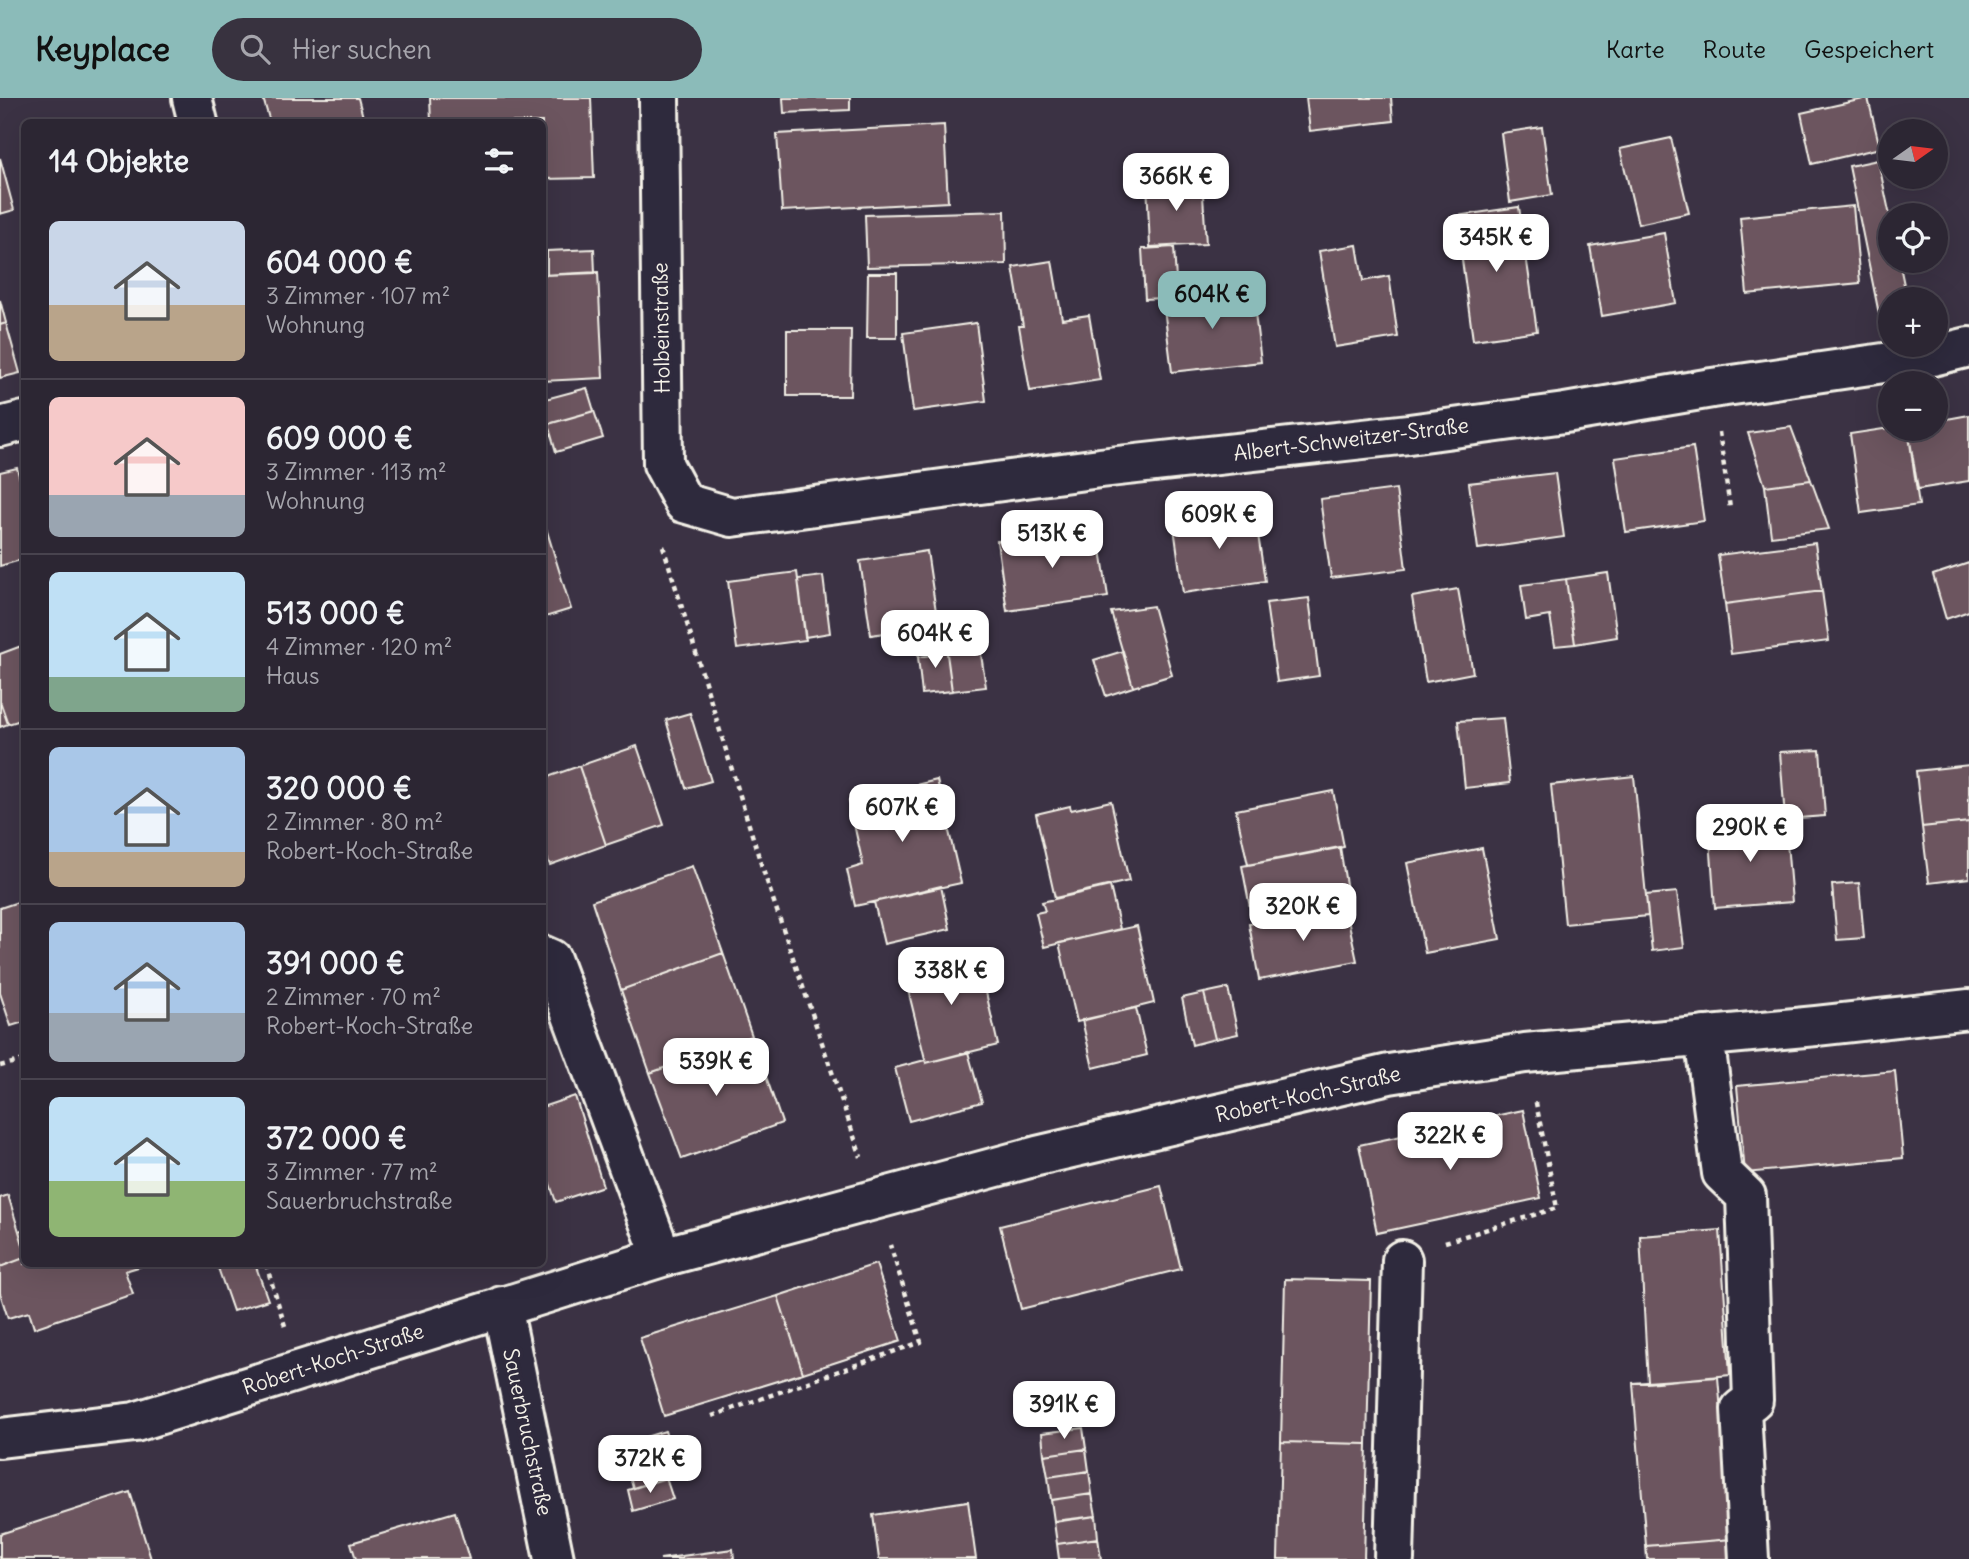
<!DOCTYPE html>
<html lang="de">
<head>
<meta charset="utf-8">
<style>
  :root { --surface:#2c2633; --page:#38323f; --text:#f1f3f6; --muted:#a6a5ac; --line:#48434e; --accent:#8bbbb9 }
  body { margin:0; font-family:Delius,sans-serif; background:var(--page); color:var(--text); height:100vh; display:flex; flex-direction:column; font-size:26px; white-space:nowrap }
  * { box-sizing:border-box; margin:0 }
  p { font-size:23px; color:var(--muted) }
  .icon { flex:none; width:38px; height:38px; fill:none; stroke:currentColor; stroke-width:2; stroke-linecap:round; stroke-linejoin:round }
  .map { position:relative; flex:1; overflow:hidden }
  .panel { position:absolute; left:21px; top:21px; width:525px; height:1148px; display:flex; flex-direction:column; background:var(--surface); border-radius:10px; box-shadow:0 7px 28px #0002,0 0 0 2px var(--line) }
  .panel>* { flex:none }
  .needle { width:46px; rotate:76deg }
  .buttons { position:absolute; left:1878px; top:21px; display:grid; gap:14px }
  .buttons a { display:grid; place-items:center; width:70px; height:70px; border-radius:50%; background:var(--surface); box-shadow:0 7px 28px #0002,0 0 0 2px var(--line); font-size:35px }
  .price { position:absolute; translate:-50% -60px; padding:0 16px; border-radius:14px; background:#fff; color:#222; font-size:23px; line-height:46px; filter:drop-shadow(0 2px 4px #0008) }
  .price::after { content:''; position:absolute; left:50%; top:42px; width:21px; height:16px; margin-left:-10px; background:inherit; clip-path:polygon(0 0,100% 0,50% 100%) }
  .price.selected { background:var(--accent); color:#111 }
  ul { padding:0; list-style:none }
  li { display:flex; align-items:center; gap:21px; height:175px; padding:0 28px }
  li+li { border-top:2px solid var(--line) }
  li span { display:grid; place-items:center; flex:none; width:196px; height:140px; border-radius:10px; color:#555 }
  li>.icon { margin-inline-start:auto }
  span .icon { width:84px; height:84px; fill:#fffc; stroke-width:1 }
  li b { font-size:30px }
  h2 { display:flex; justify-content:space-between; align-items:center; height:84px; padding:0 28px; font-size:30px }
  header { display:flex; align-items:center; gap:42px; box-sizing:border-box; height:98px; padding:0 35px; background:var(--accent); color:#111 }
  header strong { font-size:33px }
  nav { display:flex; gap:38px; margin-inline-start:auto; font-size:24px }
  .search { width:490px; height:63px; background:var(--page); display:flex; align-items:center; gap:18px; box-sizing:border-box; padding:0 24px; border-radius:38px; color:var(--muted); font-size:26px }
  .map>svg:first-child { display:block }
</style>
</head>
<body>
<header>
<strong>Keyplace</strong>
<div class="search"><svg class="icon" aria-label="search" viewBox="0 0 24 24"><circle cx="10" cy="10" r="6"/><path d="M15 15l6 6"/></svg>Hier suchen</div>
<nav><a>Karte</a><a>Route</a><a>Gespeichert</a></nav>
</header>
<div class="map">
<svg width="1969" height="1461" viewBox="0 0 1969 1461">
  <rect width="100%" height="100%" fill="#3b3244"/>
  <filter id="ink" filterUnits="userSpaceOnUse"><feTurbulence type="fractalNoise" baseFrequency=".0143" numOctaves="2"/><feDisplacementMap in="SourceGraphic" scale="14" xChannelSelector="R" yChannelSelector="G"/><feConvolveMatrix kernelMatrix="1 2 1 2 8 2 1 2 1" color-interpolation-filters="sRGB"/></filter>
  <g filter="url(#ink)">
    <path fill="#6c545e" stroke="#f4f1e8" stroke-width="2" d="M 263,0 L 358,0 L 363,19 L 344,24 L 270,24 Z
      M 430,0 L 591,0 L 594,80 L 542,81 L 542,24 L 431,24 Z
      M 783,0 L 850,0 L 850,12 L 784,15 Z
      M 1306,0 L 1391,0 L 1393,23 L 1310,33 Z
      M 1868,0 L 1880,50 L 1812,66 L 1801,15 Z
      M 944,27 L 948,104 L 782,113 L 777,36 Z
      M 1542,29 L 1552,97 L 1510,104 L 1501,35 Z
      M 1671,40 L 1689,115 L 1638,126 L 1620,51 Z
      M 0,60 L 14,112 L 0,116 Z
      M 1878,62 L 1890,118 L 1890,163 L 1899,163 L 1907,201 L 1890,201 L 1890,219 L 1880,221 L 1849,68 Z
      M 1202,81 L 1206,146 L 1150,149 L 1147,84 Z
      M 1853,108 L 1860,185 L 1747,196 L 1740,119 Z
      M 1519,109 L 1537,233 L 1473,242 L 1456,118 Z
      M 1005,113 L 1006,166 L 867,169 L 865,117 Z
      M 1664,135 L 1676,205 L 1602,218 L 1590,148 Z
      M 1357,147 L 1363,183 L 1389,178 L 1398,239 L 1335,249 L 1319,153 Z
      M 1174,149 L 1177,199 L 1145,201 L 1142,151 Z
      M 594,151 L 595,175 L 547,177 L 547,153 Z
      M 1052,163 L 1062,221 L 1089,217 L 1100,282 L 1030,293 L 1019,228 L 1023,228 L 1013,169 Z
      M 598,174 L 603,280 L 542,283 L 542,177 Z
      M 868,175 L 897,175 L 897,240 L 867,240 Z
      M 1252,191 L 1261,264 L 1172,274 L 1163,202 Z
      M 0,202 L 6,225 L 0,227 Z
      M 6,225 L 20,275 L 0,280 L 0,227 Z
      M 976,225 L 986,303 L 913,313 L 903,235 Z
      M 787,232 L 851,232 L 850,298 L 787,298 Z
      M 587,290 L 594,313 L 542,328 L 542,302 Z
      M 594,313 L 603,340 L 556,354 L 548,326 Z
      M 1969,317 L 1969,383 L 1918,391 L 1908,331 L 1936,331 L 1936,323 Z
      M 1791,329 L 1811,382 L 1765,388 L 1748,335 Z
      M 1890,330 L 1908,331 L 1919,407 L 1861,415 L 1850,336 Z
      M 1693,349 L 1704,423 L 1626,434 L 1615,360 Z
      M 17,370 L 24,397 L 24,461 L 0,468 L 0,374 Z
      M 1555,375 L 1564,439 L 1478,451 L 1469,385 Z
      M 1811,382 L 1829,431 L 1771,438 L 1765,388 Z
      M 1396,391 L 1406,471 L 1331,480 L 1320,401 Z
      M 1254,410 L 1265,483 L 1183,495 L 1173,422 Z
      M 546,430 L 571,511 L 542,520 L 542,432 Z
      M 1098,431 L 1108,499 L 1007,513 L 997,443 Z
      M 1815,445 L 1822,493 L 1725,506 L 1718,457 Z
      M 927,453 L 938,527 L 871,537 L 860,463 Z
      M 1969,465 L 1969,513 L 1946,521 L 1933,477 Z
      M 797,474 L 806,542 L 737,551 L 728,483 Z
      M 1608,475 L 1617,539 L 1575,546 L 1566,481 Z
      M 823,478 L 830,535 L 805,539 L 798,481 Z
      M 1566,481 L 1575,546 L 1555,548 L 1550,518 L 1526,522 L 1521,487 Z
      M 1458,491 L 1473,575 L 1426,584 L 1412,499 Z
      M 1822,493 L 1829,543 L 1731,556 L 1725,506 Z
      M 1309,500 L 1319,578 L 1277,584 L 1266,505 Z
      M 1153,508 L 1172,577 L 1133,589 L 1111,514 Z
      M 978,537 L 986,589 L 952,593 L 945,541 Z
      M 945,541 L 952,593 L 922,596 L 918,559 L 932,557 L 930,543 Z
      M 24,547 L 24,621 L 8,626 L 0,603 L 0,556 Z
      M 1123,553 L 1133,589 L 1106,598 L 1094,562 Z
      M 0,603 L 8,626 L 0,629 Z
      M 690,615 L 711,683 L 686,690 L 666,622 Z
      M 1503,620 L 1510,685 L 1465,690 L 1458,623 Z
      M 637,648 L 664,727 L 606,747 L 579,668 Z
      M 1820,652 L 1825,718 L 1785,721 L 1780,654 Z
      M 1969,667 L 1969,724 L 1922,729 L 1916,673 Z
      M 579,668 L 606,747 L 550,767 L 542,747 L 542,681 Z
      M 1634,678 L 1648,818 L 1565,826 L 1551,687 Z
      M 937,682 L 961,785 L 855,808 L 847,772 L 863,767 L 849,703 Z
      M 1333,693 L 1344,749 L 1248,767 L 1236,712 Z
      M 1111,703 L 1129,783 L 1055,800 L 1036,716 L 1070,708 L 1071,712 Z
      M 1785,721 L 1792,804 L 1715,810 L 1709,727 Z
      M 1969,724 L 1969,780 L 1929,785 L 1922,729 Z
      M 1340,749 L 1349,805 L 1253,825 L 1242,768 Z
      M 1482,750 L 1500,841 L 1425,855 L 1407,765 Z
      M 692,768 L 723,855 L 621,892 L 592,803 Z
      M 1859,785 L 1864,840 L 1837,842 L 1832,787 Z
      M 941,788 L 950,831 L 884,846 L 874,804 Z
      M 1110,788 L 1120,831 L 1044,849 L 1036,815 L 1045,813 L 1042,804 Z
      M 1677,794 L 1684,849 L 1652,853 L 1646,797 Z
      M 24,802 L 24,924 L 11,928 L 0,895 L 0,810 Z
      M 1345,807 L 1357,863 L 1259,882 L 1249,826 Z
      M 1137,828 L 1154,905 L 1077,924 L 1059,845 Z
      M 723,855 L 752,938 L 650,975 L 621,892 Z
      M 977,855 L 998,947 L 926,965 L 903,871 Z
      M 1228,890 L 1238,936 L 1215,941 L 1204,895 Z
      M 1204,895 L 1215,941 L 1192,947 L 1182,900 Z
      M 1136,910 L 1147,957 L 1093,970 L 1082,922 Z
      M 752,938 L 782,1025 L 682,1061 L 650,975 Z
      M 968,954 L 982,1004 L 909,1023 L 895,970 L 925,962 L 926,965 Z
      M 1895,973 L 1903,1060 L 1745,1075 L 1737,988 Z
      M 575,998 L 603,1088 L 556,1104 L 542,1062 L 542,1009 Z
      M 1523,1012 L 1541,1100 L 1377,1135 L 1359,1047 Z
      M 1161,1088 L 1181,1171 L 1021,1211 L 1000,1128 Z
      M 8,1097 L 24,1150 L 24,1160 L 0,1169 L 0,1100 Z
      M 24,1131 L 24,1150 L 19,1133 Z
      M 1720,1132 L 1730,1277 L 1648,1285 L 1640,1138 Z
      M 24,1160 L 24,1166 L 145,1166 L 145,1167 L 125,1173 L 133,1196 L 34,1230 L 29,1214 L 8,1220 L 0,1195 L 0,1169 Z
      M 221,1166 L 255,1166 L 268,1202 L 233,1213 L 217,1167 Z
      M 876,1166 L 901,1243 L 803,1275 L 778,1198 Z
      M 1285,1181 L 1371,1183 L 1367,1346 L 1281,1344 Z
      M 778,1198 L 803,1275 L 664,1318 L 640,1240 Z
      M 1718,1279 L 1732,1441 L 1646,1448 L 1633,1285 Z
      M 1083,1330 L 1086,1351 L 1044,1357 L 1042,1335 Z
      M 665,1333 L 672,1355 L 632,1367 L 626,1345 Z
      M 1281,1344 L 1367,1346 L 1364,1461 L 1278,1461 Z
      M 1086,1351 L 1089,1373 L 1048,1379 L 1044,1357 Z
      M 667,1356 L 673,1377 L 633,1390 L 627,1368 Z
      M 1089,1373 L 1092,1396 L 1051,1402 L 1048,1379 Z
      M 666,1380 L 673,1401 L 633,1413 L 628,1392 Z
      M 130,1394 L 151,1461 L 0,1461 L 0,1436 Z
      M 1092,1396 L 1096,1418 L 1054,1423 L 1051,1402 Z
      M 968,1403 L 976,1461 L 879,1461 L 873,1417 Z
      M 455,1414 L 469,1461 L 356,1461 L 351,1445 Z
      M 1096,1418 L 1098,1440 L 1057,1446 L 1054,1424 Z
      M 1098,1440 L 1101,1461 L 1059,1461 L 1057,1446 Z
      M 1732,1441 L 1734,1461 L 1647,1461 L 1646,1448 Z
      M 733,1451 L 734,1461 L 660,1461 Z"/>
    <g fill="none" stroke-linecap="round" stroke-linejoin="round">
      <defs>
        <path id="minor" d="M 192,0 L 198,24
          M 659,0 L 663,366 L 684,405 L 732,419 L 1100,370 L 1409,336 L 1565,315 L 1712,290 L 1932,258 L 1969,249
          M 0,329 L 24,323
          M 542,857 L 551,861 L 662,1159
          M 1704,938 L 1722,1075 L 1746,1098 L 1753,1302 L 1741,1311 L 1749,1461
          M 502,1208 L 554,1461
          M 0,1340 L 135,1324 L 662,1159 L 1037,1058 L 1389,976 L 1525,955 L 1816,928 L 1969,911
          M 1394,1461 L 1402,1162"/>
      </defs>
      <use href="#minor" stroke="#f4f1e8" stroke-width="44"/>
      <path stroke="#f4f1e8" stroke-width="4.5" stroke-dasharray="5 5" stroke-linecap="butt" d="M 1719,334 L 1730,410
        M 663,448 L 762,769 L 861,1059
        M 0,968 L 24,962
        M 1445,1144 L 1557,1110 L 1535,1000
        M 266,1166 L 285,1228
        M 712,1318 L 921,1244 L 890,1147"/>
      <use href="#minor" stroke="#2f2a3d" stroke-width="38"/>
    </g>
  </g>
  <g text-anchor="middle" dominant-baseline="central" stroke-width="7" stroke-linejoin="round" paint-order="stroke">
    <g font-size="21" fill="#f4f1e8" stroke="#2f2a3d">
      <text transform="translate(661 230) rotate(-91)">Holbeinstraße</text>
      <text transform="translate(1351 341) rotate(-7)">Albert-Schweitzer-Straße</text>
      <text transform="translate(1308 996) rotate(-13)">Robert-Koch-Straße</text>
      <text transform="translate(333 1261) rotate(-18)">Robert-Koch-Straße</text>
      <text transform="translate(528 1334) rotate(78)">Sauerbruchstraße</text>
    </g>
  </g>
</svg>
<div class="buttons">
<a><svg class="needle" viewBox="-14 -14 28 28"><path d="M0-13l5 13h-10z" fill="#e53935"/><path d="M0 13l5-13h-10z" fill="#a6a5ac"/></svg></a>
<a><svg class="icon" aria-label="locate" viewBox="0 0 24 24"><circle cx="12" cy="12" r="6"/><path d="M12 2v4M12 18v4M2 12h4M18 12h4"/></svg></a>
<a>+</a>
<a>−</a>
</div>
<b class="price" style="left:1176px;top:115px">366K €</b>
<b class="price" style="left:1496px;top:176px">345K €</b>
<b class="price selected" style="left:1212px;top:233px">604K €</b>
<b class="price" style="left:1219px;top:453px">609K €</b>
<b class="price" style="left:1052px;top:472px">513K €</b>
<b class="price" style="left:935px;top:572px">604K €</b>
<b class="price" style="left:902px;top:746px">607K €</b>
<b class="price" style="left:1750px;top:766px">290K €</b>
<b class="price" style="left:1303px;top:845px">320K €</b>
<b class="price" style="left:951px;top:909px">338K €</b>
<b class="price" style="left:716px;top:1000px">539K €</b>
<b class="price" style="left:1450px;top:1074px">322K €</b>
<b class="price" style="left:1064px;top:1343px">391K €</b>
<b class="price" style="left:650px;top:1397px">372K €</b>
<section class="panel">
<h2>14 Objekte<svg class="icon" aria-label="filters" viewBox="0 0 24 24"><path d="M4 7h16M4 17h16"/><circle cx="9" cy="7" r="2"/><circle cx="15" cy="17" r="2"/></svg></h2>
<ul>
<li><span style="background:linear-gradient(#c9d6e8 60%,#b9a48a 0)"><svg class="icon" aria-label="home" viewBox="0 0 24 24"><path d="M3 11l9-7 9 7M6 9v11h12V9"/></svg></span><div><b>604 000 €</b><p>3 Zimmer · 107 m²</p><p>Wohnung</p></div></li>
<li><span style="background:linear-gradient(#f6c9c9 70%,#9aa5b1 0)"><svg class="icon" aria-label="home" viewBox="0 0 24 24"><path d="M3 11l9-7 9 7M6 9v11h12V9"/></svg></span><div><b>609 000 €</b><p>3 Zimmer · 113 m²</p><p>Wohnung</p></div></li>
<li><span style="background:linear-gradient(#bfe0f5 75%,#7fa58c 0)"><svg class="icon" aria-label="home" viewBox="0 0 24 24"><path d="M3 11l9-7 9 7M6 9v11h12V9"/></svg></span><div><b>513 000 €</b><p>4 Zimmer · 120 m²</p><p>Haus</p></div></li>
<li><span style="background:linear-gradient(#a9c7e8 75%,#b9a48a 0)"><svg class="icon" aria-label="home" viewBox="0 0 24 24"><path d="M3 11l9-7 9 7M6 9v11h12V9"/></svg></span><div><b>320 000 €</b><p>2 Zimmer · 80 m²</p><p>Robert-Koch-Straße</p></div></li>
<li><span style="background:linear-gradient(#a9c7e8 65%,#9aa5b1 0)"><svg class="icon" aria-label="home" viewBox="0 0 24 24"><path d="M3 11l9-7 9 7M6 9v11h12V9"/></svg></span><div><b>391 000 €</b><p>2 Zimmer · 70 m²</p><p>Robert-Koch-Straße</p></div></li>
<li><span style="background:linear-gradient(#bfe0f5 60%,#8fb573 0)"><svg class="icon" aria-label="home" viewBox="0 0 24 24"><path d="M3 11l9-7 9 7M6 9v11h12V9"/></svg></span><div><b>372 000 €</b><p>3 Zimmer · 77 m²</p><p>Sauerbruchstraße</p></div></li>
</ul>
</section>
</div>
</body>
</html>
